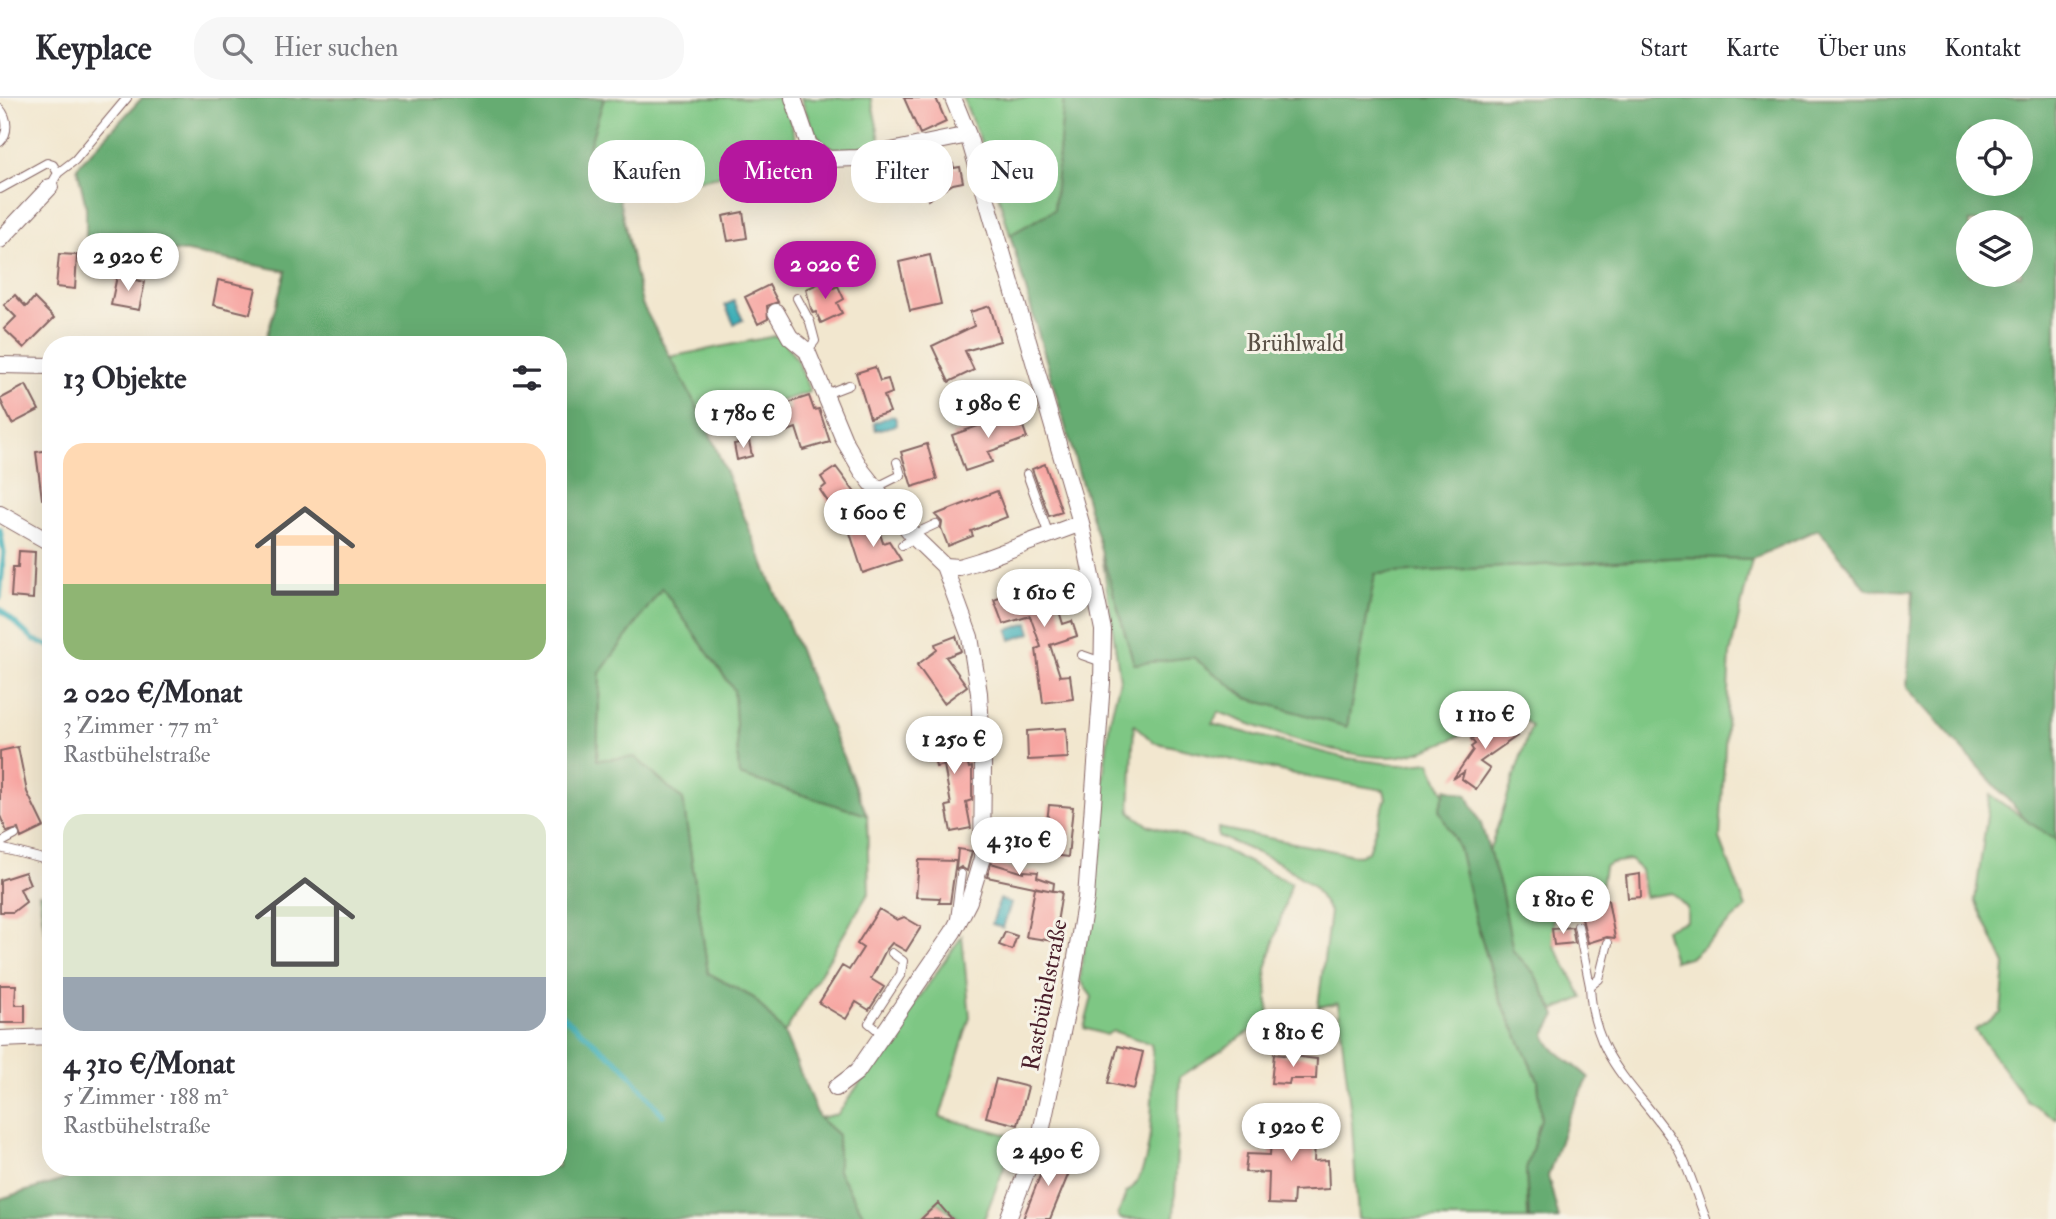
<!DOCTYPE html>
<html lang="de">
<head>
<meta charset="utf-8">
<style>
  :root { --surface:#fff; --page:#f7f7f7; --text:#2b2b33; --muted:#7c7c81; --line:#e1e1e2; --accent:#b5179e }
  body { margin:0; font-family:"IM FELL Double Pica",serif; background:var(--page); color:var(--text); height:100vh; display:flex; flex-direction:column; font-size:26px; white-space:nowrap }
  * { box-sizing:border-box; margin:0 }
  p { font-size:23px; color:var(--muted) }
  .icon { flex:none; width:38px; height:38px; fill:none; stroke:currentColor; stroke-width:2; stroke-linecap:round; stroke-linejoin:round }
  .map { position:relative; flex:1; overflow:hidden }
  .sheet { position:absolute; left:42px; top:238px; width:525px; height:840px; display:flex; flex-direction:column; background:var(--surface); border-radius:28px; box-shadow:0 7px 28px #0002 }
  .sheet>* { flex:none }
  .top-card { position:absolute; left:588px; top:42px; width:665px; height:63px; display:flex; gap:14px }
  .controls { position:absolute; left:1956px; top:21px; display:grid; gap:14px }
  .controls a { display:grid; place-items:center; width:77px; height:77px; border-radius:50%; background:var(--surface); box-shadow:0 7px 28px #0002; font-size:35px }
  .price { position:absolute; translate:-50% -60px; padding:0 16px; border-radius:24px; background:#fff; color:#222; font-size:23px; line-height:46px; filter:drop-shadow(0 2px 4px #0008) }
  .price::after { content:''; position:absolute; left:50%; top:42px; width:21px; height:16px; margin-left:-10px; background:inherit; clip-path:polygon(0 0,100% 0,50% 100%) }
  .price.on { background:var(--accent); color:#fff }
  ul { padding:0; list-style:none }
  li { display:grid; align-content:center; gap:14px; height:371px; padding:0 21px }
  li span { display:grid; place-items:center; height:217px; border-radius:21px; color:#555 }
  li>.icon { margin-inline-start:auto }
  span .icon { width:126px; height:126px; fill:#fffc; stroke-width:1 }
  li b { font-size:30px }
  h2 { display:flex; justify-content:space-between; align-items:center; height:84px; padding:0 21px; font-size:30px }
  .pill { padding:0 24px; border-radius:28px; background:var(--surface); box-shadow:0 7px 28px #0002; font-size:24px; line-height:63px }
  .pill.on { background:var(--accent); color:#fff }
  header { display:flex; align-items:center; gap:42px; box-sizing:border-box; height:98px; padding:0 35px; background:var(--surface); border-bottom:2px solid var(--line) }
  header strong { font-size:33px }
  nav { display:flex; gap:38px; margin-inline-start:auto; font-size:24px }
  .search { width:490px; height:63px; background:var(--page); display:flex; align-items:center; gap:18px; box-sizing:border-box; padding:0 24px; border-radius:28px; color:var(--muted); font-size:26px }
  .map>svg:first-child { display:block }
</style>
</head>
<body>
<header>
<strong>Keyplace</strong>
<div class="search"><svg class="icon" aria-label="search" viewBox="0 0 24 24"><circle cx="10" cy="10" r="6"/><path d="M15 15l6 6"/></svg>Hier suchen</div>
<nav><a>Start</a><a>Karte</a><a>Über uns</a><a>Kontakt</a></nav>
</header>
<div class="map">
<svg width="2056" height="1121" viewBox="0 0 2056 1121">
  <rect width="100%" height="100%" fill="#f7f3e8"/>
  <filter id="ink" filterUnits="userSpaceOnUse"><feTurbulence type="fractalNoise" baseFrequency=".0143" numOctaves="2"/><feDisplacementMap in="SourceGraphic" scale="14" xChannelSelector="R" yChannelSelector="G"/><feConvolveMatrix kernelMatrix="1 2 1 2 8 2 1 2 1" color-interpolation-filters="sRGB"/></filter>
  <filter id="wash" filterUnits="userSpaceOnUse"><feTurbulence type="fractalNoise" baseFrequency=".00686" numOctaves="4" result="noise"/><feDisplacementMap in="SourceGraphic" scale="28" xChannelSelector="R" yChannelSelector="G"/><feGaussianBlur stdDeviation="1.57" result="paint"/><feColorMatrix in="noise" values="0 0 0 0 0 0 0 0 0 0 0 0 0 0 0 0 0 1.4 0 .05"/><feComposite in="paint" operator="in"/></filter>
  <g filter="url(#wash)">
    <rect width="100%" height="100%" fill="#f2e7cf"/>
    <path fill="#7ec784" stroke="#647358" stroke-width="2" d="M 604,0 L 783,0 L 801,58 C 751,72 668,94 617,84 C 606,81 594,69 585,62 Z
      M 801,0 L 871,0 L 881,47 C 825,58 819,52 801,0 Z
      M 963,0 L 1064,0 L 1054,112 L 1010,137 L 987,59 Z
      M 780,237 L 798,264 L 810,294 L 706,326 L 669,259 Z
      M 1102,456 L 1134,566 L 1193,559 L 1247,600 L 1347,628 L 1375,476 L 1689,459 L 1752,461 L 1730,557 L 1720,741 L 1746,810 L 1692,858 L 1674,863 L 1665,831 L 1687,823 L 1687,810 L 1672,795 L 1645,799 L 1641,772 L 1630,762 L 1611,765 L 1604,769 L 1601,789 L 1552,797 L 1554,847 L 1583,900 L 1554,912 L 1534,875 L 1513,853 L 1489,754 L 1531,628 L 1513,611 C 1480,628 1437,652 1400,658 C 1355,665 1263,632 1219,614 L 1212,626 L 1346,660 L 1399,667 L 1430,664 L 1444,696 L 1439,712 L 1459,750 L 1475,819 L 1499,901 L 1538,982 L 1541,1021 L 1526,1072 L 1528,1121 L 1358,1121 L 1352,1026 L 1338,905 L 1318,909 L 1330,814 L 1313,788 L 1280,765 L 1218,738 L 1218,730 L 1359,758 L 1368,753 L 1386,700 L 1384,692 L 1303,678 L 1153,644 L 1134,626 L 1130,714 L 1148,727 L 1222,751 L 1291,785 L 1266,871 L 1269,921 L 1180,979 L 1174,1121 L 1121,1121 L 1118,1117 L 1126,1095 C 1157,1076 1151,991 1153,958 L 1151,946 L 1113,933 L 1106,937 L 1084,930 L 1092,899 L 1080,882 L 1110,622 L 1120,582 Z
      M 662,490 L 734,592 L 739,677 L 867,717 L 869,794 L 784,936 L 754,900 L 708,875 L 683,702 L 597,662 L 600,575 Z
      M 1990,697 L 2056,742 L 2056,1021 L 2028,1004 L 1975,932 L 2001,915 L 2005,867 L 1975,802 Z
      M 962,838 L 970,919 L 940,1019 L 1016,1039 L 984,1121 L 960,1121 L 938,1105 L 921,1121 L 866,1121 L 838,1073 L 838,1037 L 819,1020 L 838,1016 Z"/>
    <path fill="#66ac72" stroke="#58664e" stroke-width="2" fill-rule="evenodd" d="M 142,0 L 604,0 L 585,62 L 615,83 L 642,206 L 706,326 L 867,717 L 739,677 L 734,592 L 662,490 L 600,575 L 597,662 L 635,659 L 683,702 L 708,875 L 754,900 L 784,935 L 819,1020 L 838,1037 L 838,1073 L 866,1121 L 0,1121 L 0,1101 L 107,1069 L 558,1069 L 558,247 L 264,247 L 286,173 L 187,154 L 86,148 L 86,109 L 77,69 Z
      M 1064,0 L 2056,0 L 2056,742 L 2027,723 L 1907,590 L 1913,493 L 1867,491 L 1818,431 L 1752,461 L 1689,459 L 1375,476 L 1347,629 L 1247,600 L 1193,559 L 1134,566 L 1010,137 L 1054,112 ZM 2021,33 L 2021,86 L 1969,86 L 1969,33 ZM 2021,124 L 2021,177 L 1969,177 L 1969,124 Z
      M 1446,691 L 1467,697 L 1481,726 L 1501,791 L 1513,853 L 1534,875 L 1556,917 L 1545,936 C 1551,956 1574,964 1589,980 L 1569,1017 L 1548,1078 L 1559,1121 L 1529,1121 L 1526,1072 L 1541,1021 L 1538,982 L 1500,901 L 1475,819 L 1459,750 L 1439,712 Z
      M 39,796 L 51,797 L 51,845 L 44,830 Z"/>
    <path fill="#3eafb7" stroke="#446771" stroke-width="2" d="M 734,203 L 743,222 L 734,226 L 725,207 Z
      M 891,318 L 895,319 L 897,327 L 876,332 L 874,325 Z
      M 1028,525 L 1031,535 L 1011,542 L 1008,532 Z
      M 1000,801 L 1011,805 L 1003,830 L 992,826 Z"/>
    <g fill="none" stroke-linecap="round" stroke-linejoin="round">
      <path stroke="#3eafb7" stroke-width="5" d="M 0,431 L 4,454 L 0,500
        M 0,511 L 33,541 L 51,549
        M 558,914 L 624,969 L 663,1017"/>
    </g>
    <g id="blocks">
      <path fill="#f7a5a1" d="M 904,0 L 936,0 L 946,24 L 920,36 Z
        M 953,66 L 954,70 L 960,69 L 963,84 L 953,86 L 928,102 L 925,91 L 906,95 L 902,77 Z
        M 743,114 L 747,140 L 728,143 L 723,118 Z
        M 59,156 L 77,157 L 75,191 L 56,189 Z
        M 930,157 L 941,206 L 910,213 L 899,164 Z
        M 117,178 L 145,184 L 139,212 L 111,207 Z
        M 218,182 L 256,190 L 250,216 L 213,207 Z
        M 827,182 L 831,191 L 838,188 L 844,201 L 837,205 L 842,215 L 821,225 L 816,214 L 813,215 L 811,211 L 806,191 Z
        M 769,187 L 778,204 L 767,208 L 768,221 L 758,226 L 745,199 Z
        M 15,197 L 26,209 L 34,200 L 54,220 L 24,250 L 4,231 L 16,219 L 4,207 Z
        M 990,208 L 1000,243 L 965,253 L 974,272 L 949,284 L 932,248 L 974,228 L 970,214 Z
        M 875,269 L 880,283 L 888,281 L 892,295 L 884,298 L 890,314 L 870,320 L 856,275 Z
        M 26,287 L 39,312 L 12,326 L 0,301 Z
        M 809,298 L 814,312 L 819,311 L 830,344 L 803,352 L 796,330 L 782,335 L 775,316 L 791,311 L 788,305 Z
        M 1018,314 L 1027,340 L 988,354 L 992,364 L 965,373 L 952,337 Z
        M 749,343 L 752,358 L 737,362 L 734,346 Z
        M 927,346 L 937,381 L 912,389 L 901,354 Z
        M 51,352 L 51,400 L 42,401 L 36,354 Z
        M 1045,366 L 1062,414 L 1049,418 L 1032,371 Z
        M 836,369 L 862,404 L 839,420 L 820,392 L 826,387 L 821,379 Z
        M 997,393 L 1007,419 L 971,433 L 973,438 L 948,448 L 941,430 L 942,424 L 935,417 Z
        M 877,426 L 883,445 L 889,443 L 901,462 L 863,475 L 850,435 Z
        M 19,453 L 35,454 L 33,501 L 11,499 L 13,469 L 18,469 Z
        M 1065,474 L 1075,490 L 1055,500 L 1063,526 L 1072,523 L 1077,538 L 1050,547 L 1060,578 L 1070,577 L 1073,601 L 1043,605 L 1036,551 L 1041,549 L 1030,518 L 1003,526 L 994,502 Z
        M 956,538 L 961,553 L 946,559 L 967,588 L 944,605 L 917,567 L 937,552 L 935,546 Z
        M 1504,619 L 1517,638 L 1480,664 L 1490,671 L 1476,691 L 1462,681 L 1464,674 L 1453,681 L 1473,652 L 1471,649 L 1475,646 L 1471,641 Z
        M 950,630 L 951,638 L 961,638 L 969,670 L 972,669 L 972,702 L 966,704 L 971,730 L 951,734 L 946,708 L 951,707 L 944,667 L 936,669 L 928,636 Z
        M 1066,630 L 1068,660 L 1028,662 L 1027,633 Z
        M 18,649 L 27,694 L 44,729 L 21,740 L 18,731 L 7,734 L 0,718 L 0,653 Z
        M 1049,707 L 1073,709 L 1068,759 L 1043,756 Z
        M 958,751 L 972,753 L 967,773 L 961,769 L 956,772 Z
        M 919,762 L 956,763 L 950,805 L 939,805 L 940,800 L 916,799 Z
        M 991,765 L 1024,775 L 1024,773 L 1038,774 L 1037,779 L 1054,785 L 1053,793 L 987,779 Z
        M 25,774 L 30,786 L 20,791 L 26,804 L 13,814 L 0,814 L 0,782 Z
        M 1640,776 L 1641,799 L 1628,800 L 1626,778 Z
        M 1035,790 L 1062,794 L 1054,843 L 1026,839 Z
        M 1608,802 L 1615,840 L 1607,839 L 1588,845 L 1579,808 Z
        M 879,811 L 897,822 L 904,819 L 921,829 L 906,853 L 892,845 L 886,852 L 871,881 L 884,889 L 869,912 L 856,904 L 846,921 L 819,905 L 842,868 L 849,872 L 863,850 L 857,846 Z
        M 1572,829 L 1575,845 L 1554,847 L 1552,831 Z
        M 1005,834 L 1017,838 L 1012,852 L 999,847 Z
        M 0,887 L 16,887 L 15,907 L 25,907 L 25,925 L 0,925 Z
        M 1118,948 L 1143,954 L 1134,991 L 1108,985 Z
        M 1274,956 L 1317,961 L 1316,981 L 1290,981 L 1289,986 L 1271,985 Z
        M 996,981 L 1028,989 L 1018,1027 L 986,1019 Z
        M 1272,1025 L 1316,1028 L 1314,1063 L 1328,1062 L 1329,1091 L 1294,1093 L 1293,1107 L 1268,1106 L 1269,1075 L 1245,1074 L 1247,1056 L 1270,1057 Z
        M 1049,1055 L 1073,1065 L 1050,1121 L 1023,1121 Z
        M 938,1105 L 952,1121 L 921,1121 Z"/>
    </g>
  </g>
  <g filter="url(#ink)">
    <use href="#blocks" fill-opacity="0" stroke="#856564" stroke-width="2"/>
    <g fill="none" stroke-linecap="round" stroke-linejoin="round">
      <defs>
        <path id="service" d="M 0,11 C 8,20 9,35 0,44
          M 58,75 L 75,62 L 127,0
          M 0,91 L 47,65 L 53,67 L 58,75 L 50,89
          M 797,200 L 810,224 L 815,243 L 807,253
          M 823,297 L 849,287
          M 1027,376 L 1049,437
          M 875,390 L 901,377 L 897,364
          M 912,437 L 936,426
          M 902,447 L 915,440
          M 1082,557 L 1102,564
          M 0,745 L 15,737
          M 0,750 L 51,763
          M 955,821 L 961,776
          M 1578,828 L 1590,888
          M 1608,845 L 1599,881 L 1590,888 C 1593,963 1637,988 1675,1046 C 1689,1068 1696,1097 1706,1121
          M 881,935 L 869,925 L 901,876 L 903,863 L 892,855"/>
        <path id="minor" d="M 793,0 L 809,47 L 828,61 L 857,60 L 968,37
          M 953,0 L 968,37 L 1081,425 L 1103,532 L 1102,585 L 1086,800 L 1069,901 L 1040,1039 L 1008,1121
          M 0,142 L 50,89
          M 776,214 L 790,239 L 807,253 L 844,342 L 862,373 L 915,440 L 944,468 L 959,469 L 979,463 L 1081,425
          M 0,267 L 51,268
          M 0,416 L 51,445
          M 0,941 L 51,939
          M 836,990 L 857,974 L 953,834 L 969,803 L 982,760 L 983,667 L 979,595 L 970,539 L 944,468"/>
      </defs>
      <use href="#service" stroke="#856564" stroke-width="10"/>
      <use href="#minor" stroke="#856564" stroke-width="18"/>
      <use href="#service" stroke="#fff" stroke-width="8"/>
      <use href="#minor" stroke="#fff" stroke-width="16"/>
    </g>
  </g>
  <g text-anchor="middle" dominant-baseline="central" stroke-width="6" stroke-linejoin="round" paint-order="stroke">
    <g font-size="24" fill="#5a5146" stroke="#f7f3e8">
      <text x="1295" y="245">Brühlwald</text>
    </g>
    <g font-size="24" fill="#4a1f2b" stroke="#f7f3e8">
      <text transform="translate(1045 897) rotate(-79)">Rastbühelstraße</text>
    </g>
  </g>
</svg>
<div class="controls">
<a><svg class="icon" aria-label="locate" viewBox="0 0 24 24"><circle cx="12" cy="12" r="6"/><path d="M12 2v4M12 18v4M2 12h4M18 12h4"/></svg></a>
<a><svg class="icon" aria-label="layers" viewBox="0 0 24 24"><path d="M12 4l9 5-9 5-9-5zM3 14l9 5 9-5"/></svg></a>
</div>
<b class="price" style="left:128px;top:195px">2 920 €</b>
<b class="price on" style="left:825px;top:203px">2 020 €</b>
<b class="price" style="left:988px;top:342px">1 980 €</b>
<b class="price" style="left:743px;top:352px">1 780 €</b>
<b class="price" style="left:873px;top:451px">1 600 €</b>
<b class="price" style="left:1044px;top:531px">1 610 €</b>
<b class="price" style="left:1485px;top:653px">1 110 €</b>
<b class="price" style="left:954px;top:678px">1 250 €</b>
<b class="price" style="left:1019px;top:779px">4 310 €</b>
<b class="price" style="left:1563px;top:838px">1 810 €</b>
<b class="price" style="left:1293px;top:971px">1 810 €</b>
<b class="price" style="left:1291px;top:1065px">1 920 €</b>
<b class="price" style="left:1048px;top:1090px">2 490 €</b>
<div class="top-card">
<a class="pill">Kaufen</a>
<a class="pill on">Mieten</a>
<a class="pill">Filter</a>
<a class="pill">Neu</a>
</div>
<section class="sheet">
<h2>13 Objekte<svg class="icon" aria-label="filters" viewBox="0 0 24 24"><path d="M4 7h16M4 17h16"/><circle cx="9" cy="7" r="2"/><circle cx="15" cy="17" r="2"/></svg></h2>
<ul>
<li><span style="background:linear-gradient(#ffd9b3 65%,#8fb573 0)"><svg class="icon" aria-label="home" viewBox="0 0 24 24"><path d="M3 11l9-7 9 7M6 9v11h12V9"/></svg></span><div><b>2 020 €/Monat</b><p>3 Zimmer · 77 m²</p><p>Rastbühelstraße</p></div></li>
<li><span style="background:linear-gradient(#dfe7d0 75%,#9aa5b1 0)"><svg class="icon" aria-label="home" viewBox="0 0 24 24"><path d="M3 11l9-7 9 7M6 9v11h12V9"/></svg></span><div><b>4 310 €/Monat</b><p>5 Zimmer · 188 m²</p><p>Rastbühelstraße</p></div></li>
</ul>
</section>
</div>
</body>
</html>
